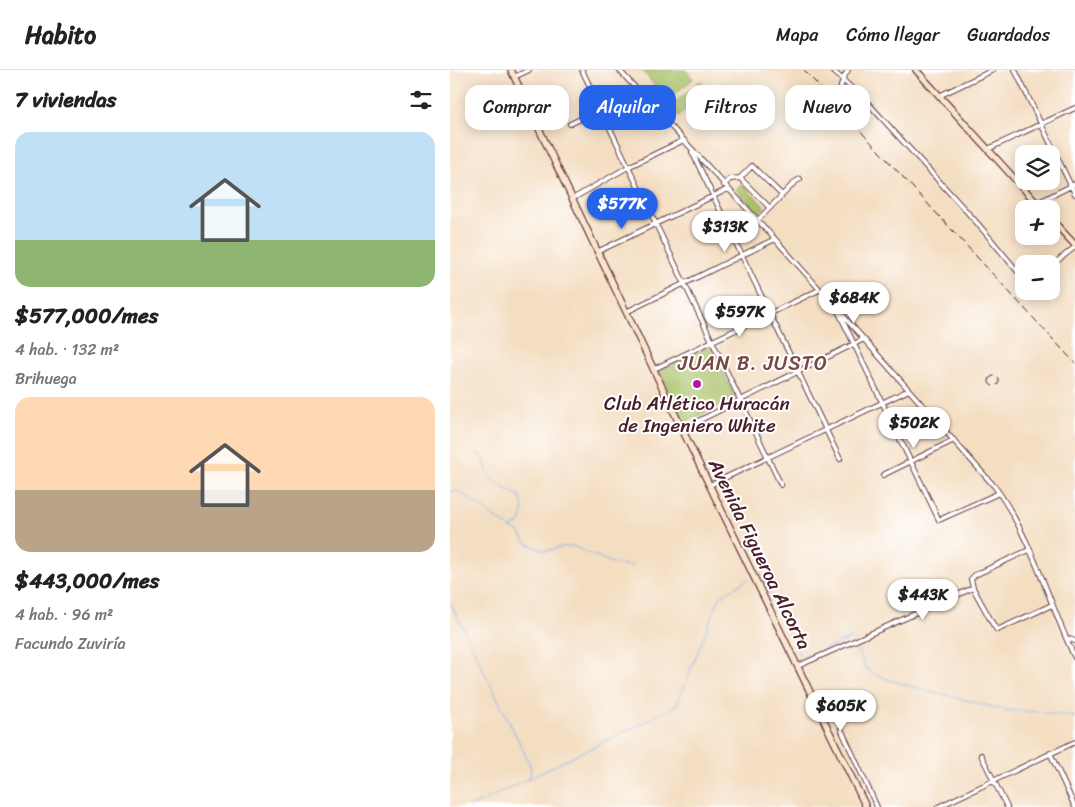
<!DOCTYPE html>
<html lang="es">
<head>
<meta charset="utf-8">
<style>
  :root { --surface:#fff; --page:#f2f2f2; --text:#222; --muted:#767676; --line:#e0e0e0; --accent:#2563eb }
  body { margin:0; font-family:Sriracha,sans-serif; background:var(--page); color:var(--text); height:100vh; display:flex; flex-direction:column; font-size:19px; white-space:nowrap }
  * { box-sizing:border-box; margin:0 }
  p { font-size:16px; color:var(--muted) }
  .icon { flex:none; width:28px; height:28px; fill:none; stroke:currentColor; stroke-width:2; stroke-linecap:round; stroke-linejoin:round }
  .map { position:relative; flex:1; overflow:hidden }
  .sheet { display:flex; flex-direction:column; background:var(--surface); width:450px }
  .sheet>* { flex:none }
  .guide { position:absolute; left:15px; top:15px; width:475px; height:45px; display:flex; gap:10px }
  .tools { position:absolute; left:565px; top:75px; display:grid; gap:10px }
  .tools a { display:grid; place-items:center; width:45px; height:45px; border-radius:10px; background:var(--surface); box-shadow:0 2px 12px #0003; font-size:25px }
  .price { position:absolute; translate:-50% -42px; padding:0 11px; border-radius:18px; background:#fff; color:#222; font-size:16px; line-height:32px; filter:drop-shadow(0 1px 2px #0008) }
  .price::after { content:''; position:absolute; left:50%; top:30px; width:15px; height:11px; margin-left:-8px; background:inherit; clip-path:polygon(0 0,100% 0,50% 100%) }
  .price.selected { background:var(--accent); color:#fff }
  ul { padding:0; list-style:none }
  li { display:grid; align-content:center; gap:10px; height:265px; padding:0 15px }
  li span { display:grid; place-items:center; height:155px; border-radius:15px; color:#555 }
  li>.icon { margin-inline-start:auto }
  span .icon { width:90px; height:90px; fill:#fffc; stroke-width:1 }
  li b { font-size:21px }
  h2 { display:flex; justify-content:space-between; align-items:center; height:60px; padding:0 15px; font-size:21px }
  .tag { padding:0 18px; border-radius:15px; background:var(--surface); box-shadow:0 2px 12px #0003; font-size:18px; line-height:45px }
  .tag.selected { background:var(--accent); color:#fff }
  header { display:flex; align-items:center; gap:30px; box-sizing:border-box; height:70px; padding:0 25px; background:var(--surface); border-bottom:1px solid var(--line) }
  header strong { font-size:24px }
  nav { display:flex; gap:28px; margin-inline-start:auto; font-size:18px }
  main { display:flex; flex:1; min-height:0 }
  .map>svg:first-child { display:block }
</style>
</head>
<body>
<header>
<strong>Habito</strong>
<nav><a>Mapa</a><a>Cómo llegar</a><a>Guardados</a></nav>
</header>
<main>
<section class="sheet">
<h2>7 viviendas<svg class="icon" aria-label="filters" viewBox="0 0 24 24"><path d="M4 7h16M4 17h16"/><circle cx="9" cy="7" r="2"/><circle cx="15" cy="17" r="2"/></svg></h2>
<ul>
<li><span style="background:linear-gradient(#bfe0f5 70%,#8fb573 0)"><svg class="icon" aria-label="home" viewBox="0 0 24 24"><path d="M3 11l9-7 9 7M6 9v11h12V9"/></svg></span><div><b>$577,000/mes</b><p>4 hab. · 132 m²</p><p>Brihuega</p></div></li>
<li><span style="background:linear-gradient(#ffd9b3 60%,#b9a48a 0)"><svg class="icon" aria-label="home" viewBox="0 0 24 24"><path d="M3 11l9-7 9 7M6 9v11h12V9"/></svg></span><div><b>$443,000/mes</b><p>4 hab. · 96 m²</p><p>Facundo Zuviría</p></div></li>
</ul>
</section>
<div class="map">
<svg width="625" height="737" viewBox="0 0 625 737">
  <rect width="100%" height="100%" fill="#fff"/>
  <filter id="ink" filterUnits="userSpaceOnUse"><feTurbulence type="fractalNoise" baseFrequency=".02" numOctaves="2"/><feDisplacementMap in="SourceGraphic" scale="10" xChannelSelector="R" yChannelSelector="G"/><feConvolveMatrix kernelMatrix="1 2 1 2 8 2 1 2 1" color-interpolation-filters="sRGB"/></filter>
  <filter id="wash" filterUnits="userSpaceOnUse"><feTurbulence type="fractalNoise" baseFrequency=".0096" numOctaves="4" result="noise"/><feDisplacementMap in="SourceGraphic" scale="20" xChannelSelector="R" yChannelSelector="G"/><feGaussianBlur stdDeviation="1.12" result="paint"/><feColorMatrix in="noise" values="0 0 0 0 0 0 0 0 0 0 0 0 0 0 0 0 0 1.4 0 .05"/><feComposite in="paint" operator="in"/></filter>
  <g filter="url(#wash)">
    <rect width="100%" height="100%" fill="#f4dec2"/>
    <path fill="#a9c166" stroke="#7a7048" d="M 192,0 L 236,0 L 243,9 L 217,30 Z
      M 250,11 L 258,20 L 228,46 L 220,37 Z
      M 292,114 L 315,137 L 309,143 L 286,120 Z
      M 261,276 L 285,328 L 233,353 L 209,300 Z"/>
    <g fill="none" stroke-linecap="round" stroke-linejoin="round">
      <path stroke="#78afe7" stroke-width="1" d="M 0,422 L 6,421 L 16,426 L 61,459 L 64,455 L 68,455 C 74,445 74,437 70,426 C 53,418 35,411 35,389 L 27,383
        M 62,459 L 69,462 L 76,473 L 95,481 L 112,477 L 122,476 L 165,494 L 182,496
        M 311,504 L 348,583 L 354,587 L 402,568 L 416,599 L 426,605 L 449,613 L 554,640 L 587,642 L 625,647
        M 0,532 L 79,692 L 81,699 L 79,708
        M 20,737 L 221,639 L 227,634 L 266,536 L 271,526 L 297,510"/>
    </g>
  </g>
  <g filter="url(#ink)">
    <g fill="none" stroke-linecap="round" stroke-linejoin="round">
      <defs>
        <path id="street" d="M 132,0 L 331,415
          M 169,0 L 325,169 L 545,417 C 581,466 599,533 625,588
          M 382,0 L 418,33 L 528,154 L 574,209
          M 398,0 C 393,8 388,18 392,27 L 397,26 L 403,19
          M 565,0 L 625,124
          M 64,7 L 79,0
          M 489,26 L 543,0
          M 42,35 L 70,21
          M 52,37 L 56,41 L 60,40 L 63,37 L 63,31
          M 45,41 L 73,27
          M 120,54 L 189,21
          M 538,79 L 625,38
          M 242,82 L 390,389
          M 290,108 L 320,138
          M 274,115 L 280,109 L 290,108 L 302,96 L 332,125
          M 122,129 L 178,97 L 234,70
          M 587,133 L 625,114
          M 307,151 L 345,112 L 350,109
          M 147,182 L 278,119
          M 601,196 L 625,177
          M 176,242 L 325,169
          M 389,243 L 489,450 L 549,423
          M 204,299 L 369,220
          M 232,359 L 414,269
          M 433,405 L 504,370
          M 260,415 L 459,320
          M 523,518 L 544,556 L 547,560 L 602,535
          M 616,568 L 625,571
          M 348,596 L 523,518 L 521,509 L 525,505 L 579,480
          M 391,659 L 427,737
          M 600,683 L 625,737
          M 531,685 L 557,737
          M 488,737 L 625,672"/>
        <path id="secondary" d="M 61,0 L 232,359 L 416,737
          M 466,0 L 592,139
          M 601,149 L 625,175"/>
      </defs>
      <use href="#street" stroke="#643c42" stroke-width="6"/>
      <use href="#secondary" stroke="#643c42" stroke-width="8"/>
      <use href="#street" stroke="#fff" stroke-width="4"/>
      <use href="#secondary" stroke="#fce5cf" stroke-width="5.5"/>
      <path stroke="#4a1f2b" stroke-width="1" stroke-dasharray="8 4" stroke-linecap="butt" d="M 354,0 L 625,293
        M539 311a5 5 0 1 1 10 0a5 5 0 1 1-10 0Z"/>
    </g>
  </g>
  <circle fill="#b5179e" stroke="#fff" stroke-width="2" cx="247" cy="314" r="5"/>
  <g text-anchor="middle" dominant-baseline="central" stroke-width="4" stroke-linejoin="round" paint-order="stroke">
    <g font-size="19" fill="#4a1f2b" stroke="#fff">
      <text x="247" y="333">Club Atlético Huracán<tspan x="247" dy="22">de Ingeniero White</tspan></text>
    </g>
    <g font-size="19" fill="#4a1f2b" stroke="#fff">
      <text transform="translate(310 484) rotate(64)">Avenida Figueroa Alcorta</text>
    </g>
    <g font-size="20" letter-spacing="1" fill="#784945" stroke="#fff">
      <text x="303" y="293">JUAN B. JUSTO</text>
    </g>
  </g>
</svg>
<div class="tools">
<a><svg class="icon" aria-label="layers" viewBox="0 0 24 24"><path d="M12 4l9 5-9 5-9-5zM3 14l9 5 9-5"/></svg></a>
<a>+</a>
<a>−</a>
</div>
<b class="price selected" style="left:172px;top:160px">$577K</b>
<b class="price" style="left:275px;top:183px">$313K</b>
<b class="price" style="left:404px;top:254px">$684K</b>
<b class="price" style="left:290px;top:268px">$597K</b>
<b class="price" style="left:464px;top:379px">$502K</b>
<b class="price" style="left:473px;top:551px">$443K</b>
<b class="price" style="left:391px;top:662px">$605K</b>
<div class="guide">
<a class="tag">Comprar</a>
<a class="tag selected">Alquilar</a>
<a class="tag">Filtros</a>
<a class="tag">Nuevo</a>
</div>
</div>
</main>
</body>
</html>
